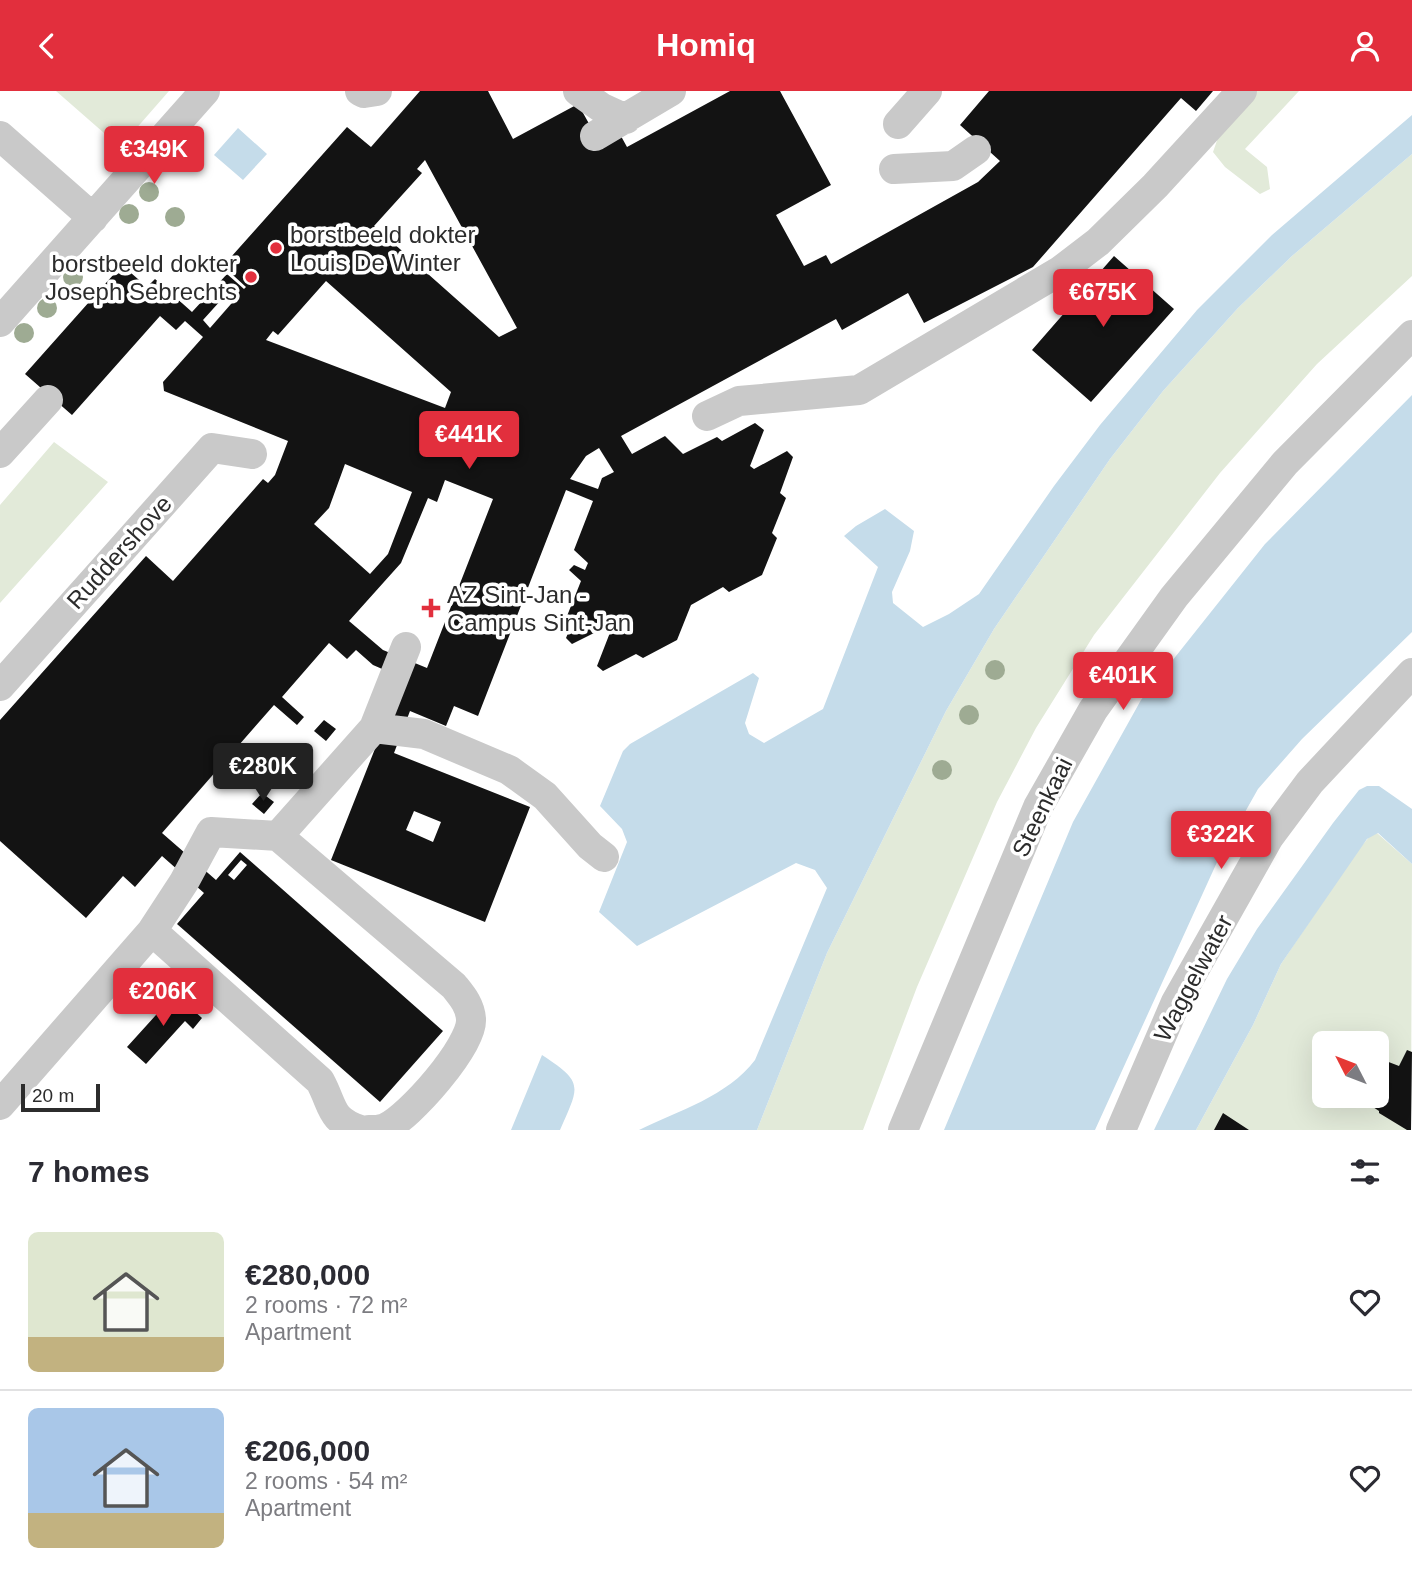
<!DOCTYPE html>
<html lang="en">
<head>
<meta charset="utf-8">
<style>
  :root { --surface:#fff; --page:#f2f2f3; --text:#2b2b33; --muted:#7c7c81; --line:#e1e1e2; --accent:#e22f3d }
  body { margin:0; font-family:Arial,sans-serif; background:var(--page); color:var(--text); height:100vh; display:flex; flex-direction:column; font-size:26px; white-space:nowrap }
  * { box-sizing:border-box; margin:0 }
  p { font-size:23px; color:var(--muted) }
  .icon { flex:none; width:38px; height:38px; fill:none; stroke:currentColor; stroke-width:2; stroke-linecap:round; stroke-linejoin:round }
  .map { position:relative; height:1039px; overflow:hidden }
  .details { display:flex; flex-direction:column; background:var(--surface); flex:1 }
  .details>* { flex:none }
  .needle { width:46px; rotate:312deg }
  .buttons { position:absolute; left:1312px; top:940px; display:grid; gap:14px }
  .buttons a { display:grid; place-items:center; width:77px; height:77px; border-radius:10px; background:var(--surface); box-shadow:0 7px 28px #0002; font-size:35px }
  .scale { position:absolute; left:21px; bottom:18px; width:79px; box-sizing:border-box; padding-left:7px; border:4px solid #2c2c2c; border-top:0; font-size:19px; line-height:24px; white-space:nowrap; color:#2c2c2c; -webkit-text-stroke:5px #fff; paint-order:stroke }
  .price { position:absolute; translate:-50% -60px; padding:0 16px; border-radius:7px; background:var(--accent); color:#fff; font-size:23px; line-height:46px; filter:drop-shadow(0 2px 4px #0008) }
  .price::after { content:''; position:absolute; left:50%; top:42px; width:21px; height:16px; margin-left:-10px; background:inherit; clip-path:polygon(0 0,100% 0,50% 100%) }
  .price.active { background:#222; color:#fff }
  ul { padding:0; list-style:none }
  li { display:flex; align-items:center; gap:21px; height:175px; padding:0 28px }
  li+li { border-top:2px solid var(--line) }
  li span { display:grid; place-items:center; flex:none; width:196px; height:140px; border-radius:10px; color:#555 }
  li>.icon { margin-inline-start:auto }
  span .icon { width:84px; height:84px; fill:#fffc; stroke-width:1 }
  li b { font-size:30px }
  h2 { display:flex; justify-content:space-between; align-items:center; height:84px; padding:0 28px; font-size:30px }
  header { display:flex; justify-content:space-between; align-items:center; height:91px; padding:0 28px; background:var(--accent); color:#fff; font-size:32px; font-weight:600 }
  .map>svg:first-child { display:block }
</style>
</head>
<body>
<header><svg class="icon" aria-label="back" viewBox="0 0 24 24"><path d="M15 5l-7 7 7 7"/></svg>Homiq<svg class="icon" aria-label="person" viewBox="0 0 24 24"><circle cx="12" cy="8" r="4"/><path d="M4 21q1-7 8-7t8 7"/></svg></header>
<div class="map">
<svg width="1412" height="1039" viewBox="0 0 1412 1039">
  <rect width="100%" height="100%" fill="#fff"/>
  <path fill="#e2ead9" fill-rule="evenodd" d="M 56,0 L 169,0 L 120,56 Z
    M 1255,0 L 1299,0 L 1245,58 L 1267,76 L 1270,98 L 1260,103 L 1225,76 L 1213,61 L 1221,38 Z
    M 1412,63 L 1412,185 L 1317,273 L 1220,382 L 1094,544 L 1036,637 L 997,711 L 917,896 L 863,1039 L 757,1039 L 827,862 L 946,620 L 994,538 L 1110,368 L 1163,300 L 1238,217 L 1292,165 Z
    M 54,351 L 108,391 L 0,512 L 0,414 Z
    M 1377,742 L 1412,773 L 1411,1039 L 1196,1039 L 1253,934 L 1281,873 L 1357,760 L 1371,744 ZM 1325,952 L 1377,952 L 1377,1004 L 1325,1004 Z"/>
  <path fill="#c5dcea" d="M 1412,24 L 1412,63 L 1292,165 L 1238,217 L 1163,300 L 1110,368 L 994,538 L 946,620 L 827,862 L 757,1039 L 639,1039 C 678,1020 728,1005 755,969 L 827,797 L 815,779 L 796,772 L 637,855 L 599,821 L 627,751 L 622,738 L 600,715 L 623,660 L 630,653 L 753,582 L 759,587 L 745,632 L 749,643 L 764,652 L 823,618 L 878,476 L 844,445 L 856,435 L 885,418 L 914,440 L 910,460 L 892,501 L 893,512 L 923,536 L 949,523 L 979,503 L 1054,395 L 1100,334 L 1197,219 L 1272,144 Z
    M 238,37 L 267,63 L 243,89 L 214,64 Z
    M 1412,304 L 1412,541 L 1302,648 L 1258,698 L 1218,769 L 1095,1039 L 944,1039 L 1073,731 L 1141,609 L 1265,453 Z
    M 1367,695 L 1379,695 L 1412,718 L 1412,773 L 1378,742 L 1367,748 L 1281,873 L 1253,934 L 1196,1039 L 1154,1039 L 1227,888 L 1257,838 L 1333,732 L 1359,699 Z
    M 542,964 C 585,992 579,995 560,1039 L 511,1039 Z"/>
  <path fill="#131313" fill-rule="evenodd" d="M 420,0 L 488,0 L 513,48 L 578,13 L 592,38 L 611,27 L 627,56 L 730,0 L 780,0 L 831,94 L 776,124 L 804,175 L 826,164 L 831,173 L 978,91 L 1000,70 L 960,34 L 989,0 L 1213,0 L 1196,20 L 1181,7 L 1033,176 L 924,232 L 908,202 L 842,239 L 836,228 L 621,345 L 632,363 L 665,345 L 683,363 L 717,346 L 722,350 L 755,332 L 764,339 L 750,375 L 754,378 L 787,360 L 793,366 L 780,402 L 786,407 L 772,442 L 777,447 L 762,484 L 729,501 L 723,496 L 691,514 L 677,549 L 643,567 L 636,563 L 603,580 L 597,575 L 611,539 L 606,536 L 572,553 L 566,547 L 573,530 L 567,525 L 581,490 L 569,479 L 574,474 L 585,479 L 588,472 L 574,459 L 593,410 L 566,399 L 478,625 L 454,615 L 446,635 L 410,620 L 394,662 L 530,716 L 485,831 L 331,769 L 403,587 L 373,574 L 356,559 L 347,568 L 329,552 L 282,606 L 304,626 L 297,634 L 274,614 L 162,742 L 216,789 L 240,761 L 443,940 L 380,1011 L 177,833 L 204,802 L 162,765 L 135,796 L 123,785 L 86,827 L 0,750 L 0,629 L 146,465 L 173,490 L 263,388 L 268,392 L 275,384 L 288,350 L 164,300 L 163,291 L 203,246 L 185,230 L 176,239 L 160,225 L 72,324 L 25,283 L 122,174 L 147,196 L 155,188 L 192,221 L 227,183 L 244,198 L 246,196 L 223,175 L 347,36 L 371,56 ZM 425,69 L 517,237 L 499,246 L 374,135 L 422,82 L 417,78 ZM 326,190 L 451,301 L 445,317 L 266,249 L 273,240 L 278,244 ZM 231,198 L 238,205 L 210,237 L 203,229 ZM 599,357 L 614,381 L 602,387 L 598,398 L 570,388 L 586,365 ZM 345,373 L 412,401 L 388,463 L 370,483 L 314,433 L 329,417 ZM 445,389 L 493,408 L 427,577 L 383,559 L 349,530 L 401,472 L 428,407 L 437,411 ZM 414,720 L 441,731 L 433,751 L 406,739 ZM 241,769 L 247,774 L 234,789 L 228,784 Z
    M 1114,165 L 1174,218 L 1091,311 L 1032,259 Z
    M 324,629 L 336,638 L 326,650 L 314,640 Z
    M 262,702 L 274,711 L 264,723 L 252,713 Z
    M 175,903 L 202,927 L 193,938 L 185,930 L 146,973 L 127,956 Z
    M 1407,959 L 1412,961 L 1411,1039 L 1407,1039 L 1379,1022 L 1379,1020 L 1373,1016 L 1371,1011 L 1373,1004 L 1377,1004 L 1377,988 L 1386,970 L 1399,975 Z
    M 1223,1022 L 1249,1039 L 1214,1039 Z"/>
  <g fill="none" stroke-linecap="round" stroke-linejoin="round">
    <path stroke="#c9c9c9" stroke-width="30" d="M 360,0 L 364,2 L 377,0
      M 578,0 L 602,17 L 626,28
      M 898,33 L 927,0
      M 0,45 L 93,127
      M 595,45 L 671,0
      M 894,78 L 953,75 L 976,59
      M 0,231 L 205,0
      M 707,325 L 739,310 L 859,299 L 1060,180 L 1098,151 L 1155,95 L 1242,0
      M 0,362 L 48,309
      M 0,595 L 212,357 L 252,363
      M 374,637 L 424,643 L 509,679 L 545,705 L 590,755 L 604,766
      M 278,745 L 454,895 C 462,905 470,914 471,928 C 473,954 409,1027 385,1037 C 380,1039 374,1039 369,1039
      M 152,840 L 320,990 C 334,1016 329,1028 360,1039
      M 0,1014 L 152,840 L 184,791 L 211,741 L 278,745 L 374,637 L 406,556
      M 903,1039 L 1038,716 L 1093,619 L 1174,506 L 1285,372 L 1412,244
      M 1121,1039 L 1176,911 L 1269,746 L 1310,691 L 1412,582"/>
  </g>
  <g fill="#9eab93">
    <circle cx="149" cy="101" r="10"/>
    <circle cx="129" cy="123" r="10"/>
    <circle cx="175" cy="126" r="10"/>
    <circle cx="73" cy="186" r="10"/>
    <circle cx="47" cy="217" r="10"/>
    <circle cx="24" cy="242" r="10"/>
    <circle cx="995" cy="579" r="10"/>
    <circle cx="969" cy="624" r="10"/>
    <circle cx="942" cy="679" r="10"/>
  </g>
  <g fill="#e22f3d" stroke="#fff" stroke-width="2.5">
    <circle cx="276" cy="157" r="7"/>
    <circle cx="251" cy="186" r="7"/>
    <path d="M427.5 506.5h7v7h7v7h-7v7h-7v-7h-7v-7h7z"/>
  </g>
  <g text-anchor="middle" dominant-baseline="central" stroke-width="7" stroke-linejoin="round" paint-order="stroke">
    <g font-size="24" fill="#2c2c2c" stroke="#fff" text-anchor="start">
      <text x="290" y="143">borstbeeld dokter<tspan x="290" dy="28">Louis De Winter</tspan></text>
      <text x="237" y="172" text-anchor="end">borstbeeld dokter<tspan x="237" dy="28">Joseph Sebrechts</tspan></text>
      <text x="447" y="503">AZ Sint-Jan -<tspan x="447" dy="28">Campus Sint-Jan</tspan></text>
    </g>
    <g font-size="24" fill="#2c2c2c" stroke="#fff">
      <text transform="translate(119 461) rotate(-48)">Ruddershove</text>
      <text transform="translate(1042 716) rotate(-64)">Steenkaai</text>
      <text transform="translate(1193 887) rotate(-62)">Waggelwater</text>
    </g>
  </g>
</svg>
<div class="buttons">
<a><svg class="needle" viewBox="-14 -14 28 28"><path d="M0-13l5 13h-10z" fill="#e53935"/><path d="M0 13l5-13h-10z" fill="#7c7c81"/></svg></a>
</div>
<div class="scale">20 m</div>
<b class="price" style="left:154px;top:95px">€349K</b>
<b class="price" style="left:1103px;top:238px">€675K</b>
<b class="price" style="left:469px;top:380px">€441K</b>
<b class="price" style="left:1123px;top:621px">€401K</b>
<b class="price active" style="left:263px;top:712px">€280K</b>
<b class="price" style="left:1221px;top:780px">€322K</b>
<b class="price" style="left:163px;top:937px">€206K</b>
</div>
<section class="details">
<h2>7 homes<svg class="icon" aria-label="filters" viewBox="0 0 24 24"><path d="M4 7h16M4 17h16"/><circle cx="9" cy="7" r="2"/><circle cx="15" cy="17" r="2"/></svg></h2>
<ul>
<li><span style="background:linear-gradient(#dfe7d0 75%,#c2b280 0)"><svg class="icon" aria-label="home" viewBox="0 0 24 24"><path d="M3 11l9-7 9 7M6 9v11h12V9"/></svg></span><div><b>€280,000</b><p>2 rooms · 72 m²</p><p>Apartment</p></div><svg class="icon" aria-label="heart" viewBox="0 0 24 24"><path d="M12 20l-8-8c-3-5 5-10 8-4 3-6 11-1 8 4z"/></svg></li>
<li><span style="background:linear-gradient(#a9c7e8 75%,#c2b280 0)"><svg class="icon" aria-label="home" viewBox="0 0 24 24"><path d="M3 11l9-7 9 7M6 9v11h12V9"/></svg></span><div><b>€206,000</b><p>2 rooms · 54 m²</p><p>Apartment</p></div><svg class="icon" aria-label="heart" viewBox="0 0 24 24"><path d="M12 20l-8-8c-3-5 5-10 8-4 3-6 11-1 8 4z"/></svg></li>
</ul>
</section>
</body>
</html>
